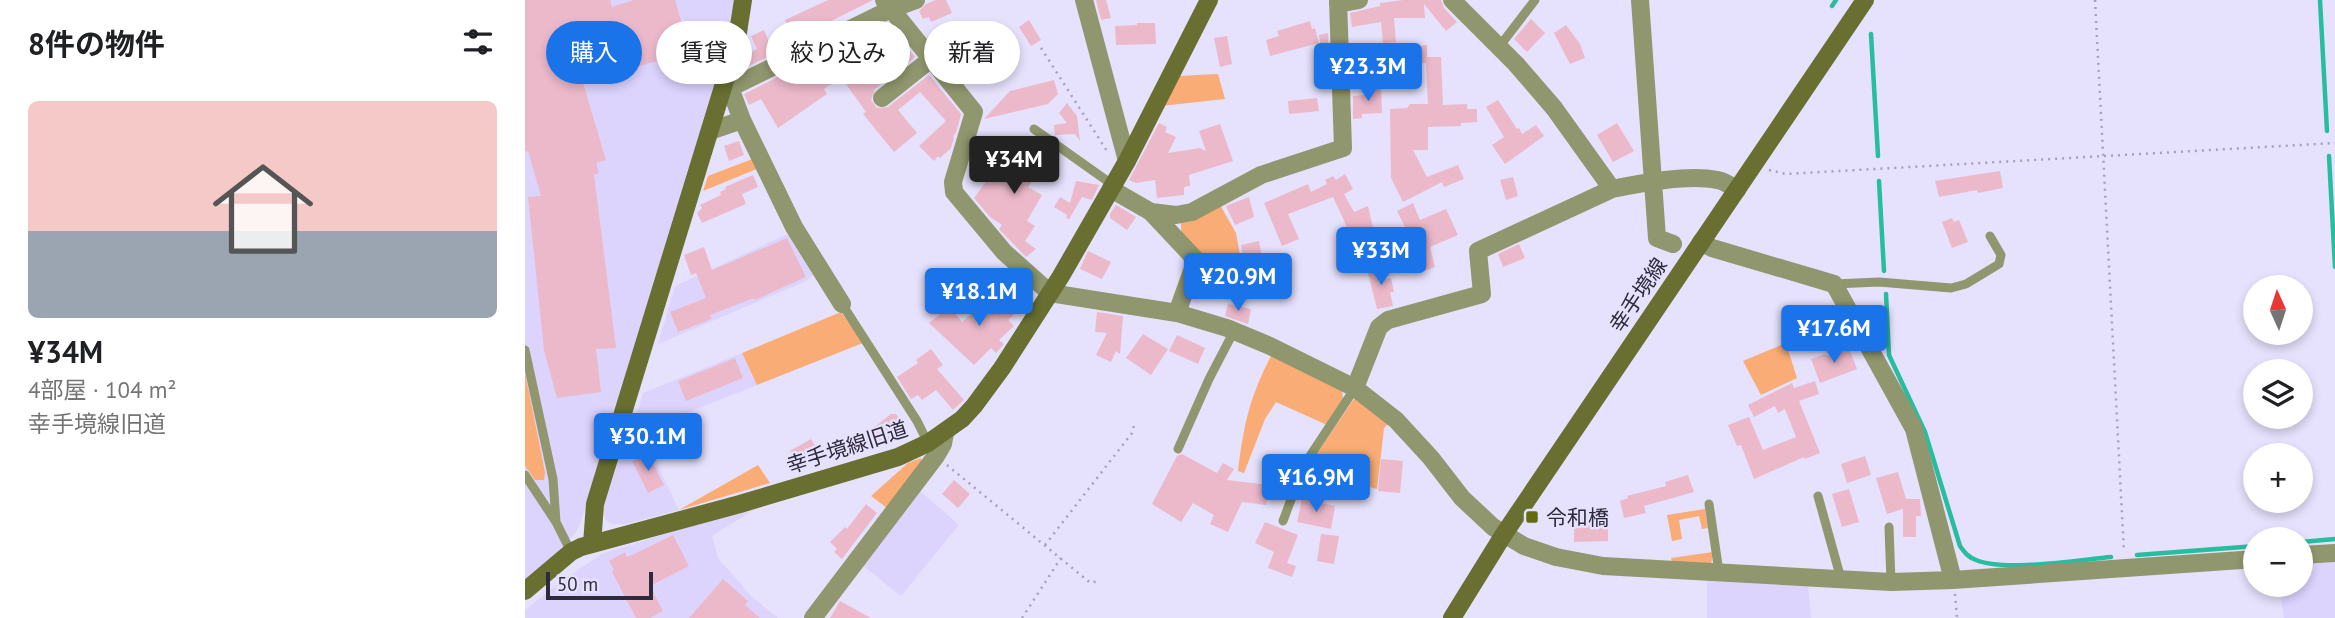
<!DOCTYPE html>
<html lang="ja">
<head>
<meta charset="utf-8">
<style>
  :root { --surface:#fff; --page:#f6f6f6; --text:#202124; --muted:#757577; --line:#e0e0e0; --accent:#1a73e8 }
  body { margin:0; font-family:"PT Sans","Noto Sans JP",sans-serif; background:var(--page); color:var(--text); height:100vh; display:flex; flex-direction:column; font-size:26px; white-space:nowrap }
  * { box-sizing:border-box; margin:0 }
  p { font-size:23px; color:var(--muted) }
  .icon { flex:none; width:38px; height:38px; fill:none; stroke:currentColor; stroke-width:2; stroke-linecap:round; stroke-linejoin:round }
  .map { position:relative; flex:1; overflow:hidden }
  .details { display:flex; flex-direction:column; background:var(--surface); width:525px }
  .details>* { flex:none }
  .hud { position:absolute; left:21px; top:21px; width:665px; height:63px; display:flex; gap:14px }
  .needle { width:46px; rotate:357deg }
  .tools { position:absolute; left:1718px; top:275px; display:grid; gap:14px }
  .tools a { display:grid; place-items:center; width:70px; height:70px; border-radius:50%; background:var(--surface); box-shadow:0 4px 10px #0003; font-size:35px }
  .scale { position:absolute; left:21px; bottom:18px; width:107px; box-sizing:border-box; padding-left:7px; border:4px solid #2e2a3b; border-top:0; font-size:19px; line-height:24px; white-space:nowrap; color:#2e2a3b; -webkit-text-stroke:5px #e6e1fc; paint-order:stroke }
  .price { position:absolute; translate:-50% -60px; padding:0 16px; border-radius:7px; background:var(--accent); color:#fff; font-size:23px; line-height:46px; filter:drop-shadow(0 2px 4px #0008) }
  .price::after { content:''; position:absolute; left:50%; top:42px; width:21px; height:16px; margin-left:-10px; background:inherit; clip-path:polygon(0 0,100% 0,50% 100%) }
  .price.on { background:#222; color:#fff }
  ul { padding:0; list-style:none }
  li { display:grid; align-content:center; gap:14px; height:371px; padding:0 28px }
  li+li { border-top:2px solid var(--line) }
  li span { display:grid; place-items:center; height:217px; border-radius:10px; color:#555 }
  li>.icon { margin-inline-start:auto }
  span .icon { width:126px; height:126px; fill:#fffc; stroke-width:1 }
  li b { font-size:30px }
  h2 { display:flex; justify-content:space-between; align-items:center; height:84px; padding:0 28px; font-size:30px }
  .chip { padding:0 24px; border-radius:32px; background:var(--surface); box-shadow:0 4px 10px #0003; font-size:24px; line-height:63px }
  .chip.on { background:var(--accent); color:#fff }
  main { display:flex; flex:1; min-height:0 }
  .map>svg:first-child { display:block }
</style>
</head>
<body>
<main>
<section class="details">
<h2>8件の物件<svg class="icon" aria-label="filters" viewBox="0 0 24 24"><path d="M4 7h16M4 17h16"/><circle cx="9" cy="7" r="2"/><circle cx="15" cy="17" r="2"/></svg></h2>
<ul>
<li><span style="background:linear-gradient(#f6c9c9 60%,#9aa5b1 0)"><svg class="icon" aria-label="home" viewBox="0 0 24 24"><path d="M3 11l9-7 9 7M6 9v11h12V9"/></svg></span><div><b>¥34M</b><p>4部屋 · 104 m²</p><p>幸手境線旧道</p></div></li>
</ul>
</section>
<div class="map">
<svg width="1810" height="618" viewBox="0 0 1810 618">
  <rect width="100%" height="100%" fill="#e6e1fc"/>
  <path fill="#ddd4fe" d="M 0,0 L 209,0 L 201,49 L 63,501 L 52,531 L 29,556 L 0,582 Z
    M 267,232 L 292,272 L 279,282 L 133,344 L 150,286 Z
    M 217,353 L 232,385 L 116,431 L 154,510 L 100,524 L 86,524 L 81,520 L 78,513 L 79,504 L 105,409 L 111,419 L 118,393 Z
    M 394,490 L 434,525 L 376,596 L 337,565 Z
    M 227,511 L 187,536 L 193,558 L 227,597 L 253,618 L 0,618 L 0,610 L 38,580 L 77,554 L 171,524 Z
    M 1810,561 L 1810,618 L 1759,618 L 1754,585 L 1776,584 L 1776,564 Z
    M 1182,580 L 1283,585 L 1286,618 L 1182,618 Z"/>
  <path fill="#faac76" d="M 693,74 L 700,99 L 636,106 L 653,76 Z
    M 230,158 L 234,168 L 178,191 L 183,176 Z
    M 694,203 L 711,233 L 715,255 L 683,255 L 677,258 C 664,247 655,240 656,222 Z
    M 316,312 L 338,343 L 232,385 L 217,353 Z
    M 1261,343 L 1272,378 L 1236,395 L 1218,361 Z
    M 748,352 L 817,386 L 818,400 L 802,425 L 751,402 L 740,419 L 719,473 L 713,471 C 719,422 725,396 748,352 Z
    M 0,373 L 20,472 L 19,480 L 10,480 L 0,466 Z
    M 833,397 L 865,422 L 859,428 L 852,489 L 783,471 L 787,461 L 828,400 Z
    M 396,458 L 397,462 L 362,508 L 346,496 L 383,463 Z
    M 233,465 L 245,483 L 154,510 Z
    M 1180,509 L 1183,528 L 1177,529 L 1174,516 L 1154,520 L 1157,539 L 1147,541 L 1142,515 Z
    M 1188,552 L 1186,565 L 1147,562 L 1146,558 Z"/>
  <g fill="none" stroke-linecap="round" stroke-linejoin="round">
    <path stroke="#27bd9f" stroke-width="4.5" d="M 1795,0 L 1802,131
      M 1307,6 L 1311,0
      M 1346,34 L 1353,156
      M 1804,156 L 1810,267
      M 1354,181 L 1359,271
      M 1361,294 L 1364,355 L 1400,432 L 1435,546 C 1440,553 1443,557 1451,560 C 1479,572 1553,560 1586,557
      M 1776,542 L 1810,539
      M 1612,555 L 1731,546"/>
  </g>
  <path fill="#ecb9cb" d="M 0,0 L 85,0 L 87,7 L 109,0 L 150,0 L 168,62 L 138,71 L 135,60 L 58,83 L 81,160 L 71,163 L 74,173 L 69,175 L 91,348 L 71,349 L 76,392 L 32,398 L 19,350 L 3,197 L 16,196 L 3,151 L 0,152 Z
    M 303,0 L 348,0 L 294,27 L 295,30 L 271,42 L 260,20 Z
    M 411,0 L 421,0 L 427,13 L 406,22 L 404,17 L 398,19 L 394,11 L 401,4 Z
    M 571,0 L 581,0 L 586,18 L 576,20 Z
    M 878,0 L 916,0 L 919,8 L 932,22 L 921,31 L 899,4 L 900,18 L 869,18 L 871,42 L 858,43 L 856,22 L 827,27 L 825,13 L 855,6 L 855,3 Z
    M 1006,19 L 1020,33 L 1002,52 L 989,39 Z
    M 504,20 L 516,40 L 506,46 L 494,27 Z
    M 785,21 L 787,29 L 790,28 L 794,43 L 745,56 L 741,40 L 754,36 L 752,31 Z
    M 363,23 L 373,36 L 363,40 L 370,57 L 385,51 L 390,57 L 350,89 L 346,100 L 352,108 L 363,107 L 404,75 L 436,114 L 431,133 L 428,136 L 429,138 L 426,148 L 415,158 L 413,156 L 409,161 L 394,146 L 421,121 L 395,92 L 373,110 L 392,133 L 369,152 L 338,114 L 341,112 L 316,77 L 299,89 L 302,94 L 253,128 L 236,99 L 224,105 L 219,94 L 281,63 L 284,64 L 291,74 L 308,62 L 310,65 L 349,37 L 346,33 Z
    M 612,23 L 630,23 L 631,44 L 591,45 L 590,26 L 612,25 Z
    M 1041,25 L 1055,44 L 1060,58 L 1045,64 L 1029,33 Z
    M 239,30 L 249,54 L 215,70 L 220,54 L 232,49 L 226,36 Z
    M 436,32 L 437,35 L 440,34 L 444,44 L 420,53 L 415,40 Z
    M 803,33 L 804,64 L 798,65 L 794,35 Z
    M 702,36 L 707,64 L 695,67 L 689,38 Z
    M 894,44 L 894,46 L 902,45 L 902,57 L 916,57 L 918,105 L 942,104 L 942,109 L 952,109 L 952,122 L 936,123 L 936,126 L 903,127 L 903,150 L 888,150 L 902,177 L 933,165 L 939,179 L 919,187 L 917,182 L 878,202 L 866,178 L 865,109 L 882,108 L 885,104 L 903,104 L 901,63 L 863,66 L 862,46 Z
    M 529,80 L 533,94 L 523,104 L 459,119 L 485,91 Z
    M 856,88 L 857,113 L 837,114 L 837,118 L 828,119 L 828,96 L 841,95 L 841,89 Z
    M 792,98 L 794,111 L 764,114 L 763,101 Z
    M 973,100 L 992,129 L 994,128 L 997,134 L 1011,125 L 1019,136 L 980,164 L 967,145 L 979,137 L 961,107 Z
    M 542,103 L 552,116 L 555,141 L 550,134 L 530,135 L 529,125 L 542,123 L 534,113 Z
    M 634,123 L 642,127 L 640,132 L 651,137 L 643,153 L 675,148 L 681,151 L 674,131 L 695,124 L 708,161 L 664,175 L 665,186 L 659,187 L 659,195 L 632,198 L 630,180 L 611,183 L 604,180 Z
    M 1092,123 L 1109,151 L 1088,162 L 1072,135 Z
    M 214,141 L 219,155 L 204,161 L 199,146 Z
    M 513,143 L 525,152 L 525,156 L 503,187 L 517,195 L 502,221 L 510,226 L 500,241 L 511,249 L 501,257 L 474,229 L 477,225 L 465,217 L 449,198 L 481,154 L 497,165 Z
    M 1475,171 L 1478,188 L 1453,193 L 1452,190 L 1414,197 L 1410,181 Z
    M 820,174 L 828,189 L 819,194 L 829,212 L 843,206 L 848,228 L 827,238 L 808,197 L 763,214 L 774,239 L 757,246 L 739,203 L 783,184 L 786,192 L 802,184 L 800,180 L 808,176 L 811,180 Z
    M 228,175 L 233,187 L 217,194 L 221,204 L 177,223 L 172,213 L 177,208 L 175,205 L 196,195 L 195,192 L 201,189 L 200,187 Z
    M 988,177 L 993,196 L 981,200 L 975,180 Z
    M 551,181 L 574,185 L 567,200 L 557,197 L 544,219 L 541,218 L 542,215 L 529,207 L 535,197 L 545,203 Z
    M 724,197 L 729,217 L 710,225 L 701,206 Z
    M 888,203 L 895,220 L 921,209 L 933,235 L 905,247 L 910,267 L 896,272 L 885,250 L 875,254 L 871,242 L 885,237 L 872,211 Z
    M 591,205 L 611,217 L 602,230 L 585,218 L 585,214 Z
    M 1427,218 L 1429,222 L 1434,220 L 1443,242 L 1427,248 L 1417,222 Z
    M 262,238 L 281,277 L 230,300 L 229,298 L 185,315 L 187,319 L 153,332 L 145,312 L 181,298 L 171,273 L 166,275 L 159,255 L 179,247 L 187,270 Z
    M 734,241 L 738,264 L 742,263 L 745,281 L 736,282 L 736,285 L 685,295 L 691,257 L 718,258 L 716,245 Z
    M 994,244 L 1000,258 L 978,267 L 973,254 Z
    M 563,251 L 586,262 L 577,279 L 555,269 Z
    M 856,265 L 860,279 L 866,278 L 869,292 L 865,292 L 868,306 L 852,309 L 842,269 Z
    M 491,292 L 501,303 L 483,320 L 489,326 L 474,340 L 479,344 L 471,353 L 466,348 L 449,365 L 404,323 L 425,307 L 437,322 L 463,298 L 473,309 Z
    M 703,304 L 726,309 L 723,324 L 700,316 Z
    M 572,312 L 598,316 L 595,354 L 591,351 L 586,362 L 571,355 L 582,333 L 570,332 Z
    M 618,334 L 643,349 L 626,375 L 601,358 Z
    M 652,335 L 680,348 L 673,364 L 644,351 Z
    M 1324,348 L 1332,369 L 1295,383 L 1286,359 L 1300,354 L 1301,356 Z
    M 406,349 L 418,365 L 412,369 L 439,400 L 428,410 L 411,390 L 397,400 L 393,395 L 386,399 L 372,377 L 393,363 L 391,360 Z
    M 210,358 L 218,378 L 161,401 L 153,381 Z
    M 1290,381 L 1294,394 L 1274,401 L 1295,453 L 1280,459 L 1279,457 L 1229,479 L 1216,445 L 1212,446 L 1203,425 L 1224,417 L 1238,450 L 1271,437 L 1260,409 L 1253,413 L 1250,406 L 1229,417 L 1223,405 L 1267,383 L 1269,388 Z
    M 366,414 L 371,414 L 381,428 L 352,449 L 341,434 Z
    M 286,439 L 294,452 L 272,465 L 265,451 Z
    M 123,453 L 139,485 L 123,493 L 107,461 Z
    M 657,454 L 692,473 L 698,463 L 709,469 L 702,480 L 744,485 L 741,505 L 717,502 L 703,532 L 685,524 L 689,515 L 668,503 L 656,522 L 627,504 L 652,456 Z
    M 1340,456 L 1346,475 L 1322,483 L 1316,464 Z
    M 856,459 L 878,461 L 875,493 L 853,491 Z
    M 1373,472 L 1381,499 L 1395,499 L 1396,516 L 1391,516 L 1391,537 L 1378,537 L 1378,509 L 1362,514 L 1351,478 Z
    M 1163,475 L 1169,492 L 1119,506 L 1121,513 L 1099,518 L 1095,501 L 1103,498 L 1102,496 L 1141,486 L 1140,482 Z
    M 429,480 L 445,494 L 433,508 L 417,494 Z
    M 1324,489 L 1334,522 L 1317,527 L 1307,494 Z
    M 777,499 L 810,506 L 806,529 L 772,522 Z
    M 341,504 L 352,513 L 317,559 L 309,552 L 312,549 L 305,542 L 320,527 L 322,529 Z
    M 740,522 L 773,535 L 762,563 L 771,566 L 767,577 L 743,568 L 749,552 L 730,543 Z
    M 1083,522 L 1083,541 L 1049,542 L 1049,523 Z
    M 796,534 L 814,536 L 809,564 L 792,561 Z
    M 148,535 L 164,566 L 125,586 L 138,611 L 125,618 L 111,618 L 87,572 L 89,570 L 84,561 L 100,552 L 102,557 L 109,554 Z
    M 198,579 L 223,601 L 220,605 L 235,618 L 164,618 Z
    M 315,601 L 346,618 L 305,618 Z"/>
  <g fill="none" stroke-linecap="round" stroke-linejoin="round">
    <path stroke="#a6a1b9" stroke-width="2.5" stroke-dasharray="2 5" stroke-linecap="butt" d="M 1570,0 L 1599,552
      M 516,48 L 582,151
      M 1244,170 L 1261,174 L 1810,143
      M 422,465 L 563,581 L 568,583 L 572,580
      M 520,545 L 607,433 L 610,422
      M 1430,594 L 1432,618
      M 497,618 L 536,558"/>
    <path stroke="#90966d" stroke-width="9" d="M 974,47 L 1010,0
      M 509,129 L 588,185
      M 1309,284 L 1354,282 L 1426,288 L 1441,284 L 1474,264 L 1476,255 L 1465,236
      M 317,304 L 392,421 L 403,443
      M 0,350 L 28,479 L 31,522
      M 653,449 L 684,379 L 709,331
      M 0,475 L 31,522 L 46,552
      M 1293,496 L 1316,579
      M 1184,504 L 1194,572
      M 758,521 L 779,465 L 830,388
      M 1364,527 L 1366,582"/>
    <path stroke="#90966d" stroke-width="18" d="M 359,0 L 449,112 L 428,182 L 429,192 L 479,252 L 525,293 L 652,313 L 702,328 L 745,346 L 830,388 L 871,420 L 906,458 L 937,498 L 968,527 L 999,546 L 1031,557 L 1078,566 L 1366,582 L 1428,580 L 1731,559
      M 559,0 L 602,161
      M 927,0 L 991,64 L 1029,108 L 1087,189 C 1117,183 1163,174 1192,180 C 1200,181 1206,186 1212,190
      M 1115,0 L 1132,238 L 1148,244
      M 813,4 L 834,0
      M 198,87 L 211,85 L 366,9 L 391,0
      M 198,87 L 208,96 L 217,120
      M 357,98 L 406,59
      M 185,131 L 217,120 L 269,227 L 317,304
      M 586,189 L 626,212 L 671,260 L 652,313
      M 626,212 L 651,215 L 667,212 L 736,175 L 818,148 L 813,0
      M 1176,242 L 1187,248 L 1309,284 L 1389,429 L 1428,580
      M 830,388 L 854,327 L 863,320 L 957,294 L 953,251 L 1087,189
      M 1776,555 L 1810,553
      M 288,618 L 411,456 L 418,444 L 420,433"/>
    <path stroke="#686f30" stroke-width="18" d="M 67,544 L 70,504 L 198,87 L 211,45 L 218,0
      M 0,591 L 46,552 L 56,547 L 215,504 L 373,457 L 403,443 L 437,419 L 449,406 L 477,368 L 536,276 L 602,161 L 684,0
      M 927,618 L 979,534 L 1340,0"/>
  </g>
  <rect fill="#636b10" stroke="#e6e1fc" stroke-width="2.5" x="1000" y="510" width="14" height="14" rx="3.5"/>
  <g text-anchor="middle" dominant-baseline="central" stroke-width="5" stroke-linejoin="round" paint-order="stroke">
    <g font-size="21" fill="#2e2a3b" stroke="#e6e1fc">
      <text transform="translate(1113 295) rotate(-56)">幸手境線</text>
      <text transform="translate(322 447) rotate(-18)">幸手境線旧道</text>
    </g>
    <g font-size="21" fill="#2e2a3b" stroke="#e6e1fc" text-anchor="start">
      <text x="1021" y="517">令和橋</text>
    </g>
  </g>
</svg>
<div class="tools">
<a><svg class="needle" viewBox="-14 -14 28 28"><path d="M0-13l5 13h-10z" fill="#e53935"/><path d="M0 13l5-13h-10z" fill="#757577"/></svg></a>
<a><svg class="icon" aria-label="layers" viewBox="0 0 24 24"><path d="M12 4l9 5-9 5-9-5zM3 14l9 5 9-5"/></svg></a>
<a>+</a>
<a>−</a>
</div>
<div class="scale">50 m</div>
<b class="price" style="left:843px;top:103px">¥23.3M</b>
<b class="price on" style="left:489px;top:196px">¥34M</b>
<b class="price" style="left:856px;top:287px">¥33M</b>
<b class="price" style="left:713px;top:313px">¥20.9M</b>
<b class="price" style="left:454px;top:328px">¥18.1M</b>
<b class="price" style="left:1309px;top:365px">¥17.6M</b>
<b class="price" style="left:123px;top:473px">¥30.1M</b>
<b class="price" style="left:791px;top:514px">¥16.9M</b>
<div class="hud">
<a class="chip on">購入</a>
<a class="chip">賃貸</a>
<a class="chip">絞り込み</a>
<a class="chip">新着</a>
</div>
</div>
</main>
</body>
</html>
